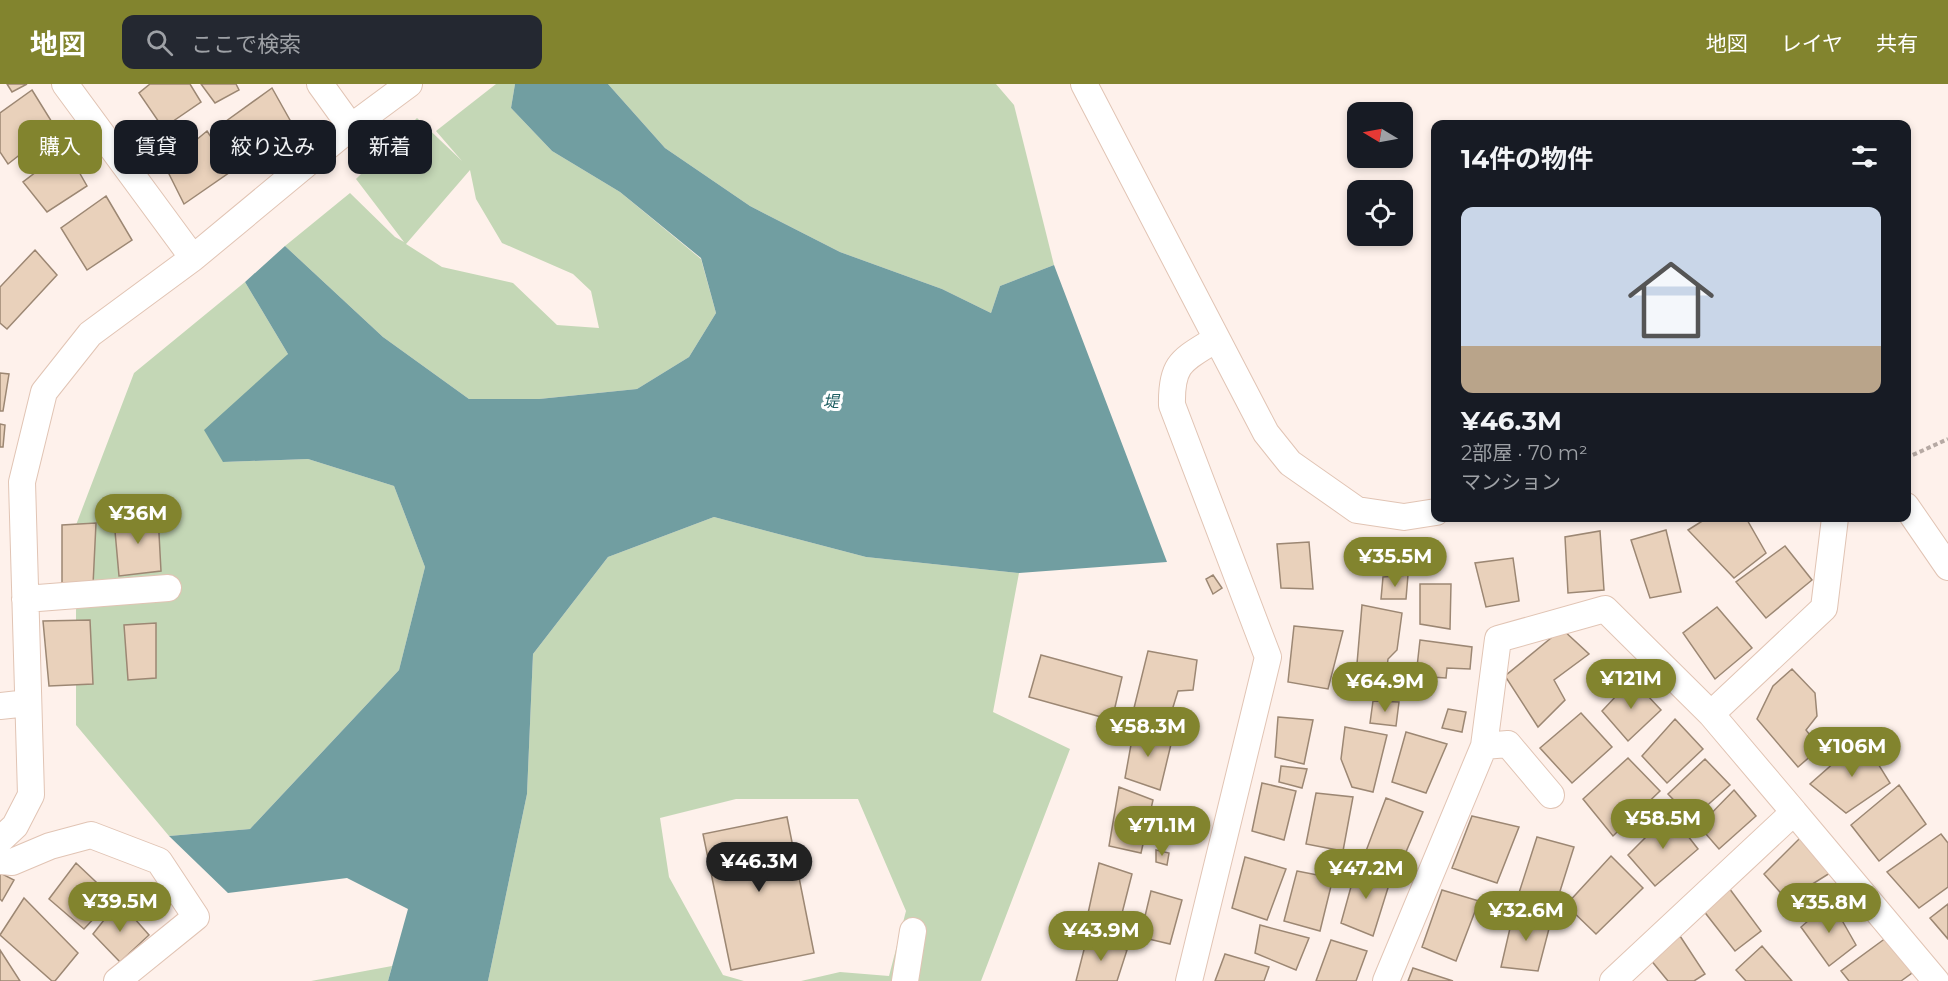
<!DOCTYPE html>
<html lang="ja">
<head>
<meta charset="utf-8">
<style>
  :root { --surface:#171b24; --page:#242831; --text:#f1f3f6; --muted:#9ea1a6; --accent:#82842e }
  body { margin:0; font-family:Montserrat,"Noto Sans JP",sans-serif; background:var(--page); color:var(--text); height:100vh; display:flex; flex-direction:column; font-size:22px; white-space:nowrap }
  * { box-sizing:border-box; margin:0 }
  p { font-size:20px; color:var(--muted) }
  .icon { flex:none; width:33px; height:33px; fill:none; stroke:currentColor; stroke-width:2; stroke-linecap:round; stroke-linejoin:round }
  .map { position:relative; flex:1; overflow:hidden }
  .panel { position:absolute; left:1431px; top:36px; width:480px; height:402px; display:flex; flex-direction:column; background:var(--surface); border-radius:12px; box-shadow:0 3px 9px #0003 }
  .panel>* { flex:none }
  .hud { position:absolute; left:18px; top:36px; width:570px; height:54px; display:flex; gap:12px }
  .needle { width:39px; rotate:280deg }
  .controls { position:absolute; left:1347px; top:18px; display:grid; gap:12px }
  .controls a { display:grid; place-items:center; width:66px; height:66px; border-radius:12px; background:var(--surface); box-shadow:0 3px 9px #0003; font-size:30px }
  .price { position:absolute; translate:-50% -51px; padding:0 14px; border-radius:21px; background:var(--accent); color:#fff; font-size:20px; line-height:39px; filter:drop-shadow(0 2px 3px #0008) }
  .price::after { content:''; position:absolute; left:50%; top:36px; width:18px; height:14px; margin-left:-9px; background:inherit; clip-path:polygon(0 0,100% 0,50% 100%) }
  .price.selected { background:#222; color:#fff }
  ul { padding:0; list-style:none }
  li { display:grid; align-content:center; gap:12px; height:318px; padding:0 30px }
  li span { display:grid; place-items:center; height:186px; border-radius:12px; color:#555 }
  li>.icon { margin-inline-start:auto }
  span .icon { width:108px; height:108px; fill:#fffc; stroke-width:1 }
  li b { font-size:26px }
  h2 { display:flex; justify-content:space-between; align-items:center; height:72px; padding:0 30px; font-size:26px }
  .chip { padding:0 21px; border-radius:12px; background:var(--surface); box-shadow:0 3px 9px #0003; font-size:21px; line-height:54px }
  .chip.selected { background:var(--accent); color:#fff }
  header { display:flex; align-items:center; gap:36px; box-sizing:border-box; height:84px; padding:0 30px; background:var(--accent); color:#fff }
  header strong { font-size:28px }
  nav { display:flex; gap:33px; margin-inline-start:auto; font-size:21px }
  .search { width:420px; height:54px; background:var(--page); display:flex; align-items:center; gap:15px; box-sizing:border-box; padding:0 21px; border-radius:12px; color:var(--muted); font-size:22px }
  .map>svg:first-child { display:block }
</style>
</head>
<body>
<header>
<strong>地図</strong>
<div class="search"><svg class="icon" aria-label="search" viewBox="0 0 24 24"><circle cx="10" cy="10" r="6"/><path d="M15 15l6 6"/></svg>ここで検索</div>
<nav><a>地図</a><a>レイヤ</a><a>共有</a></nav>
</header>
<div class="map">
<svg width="1948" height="897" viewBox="0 0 1948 897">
  <rect width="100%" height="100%" fill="#fef1eb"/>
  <path fill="#c4d7b6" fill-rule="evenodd" d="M 496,0 L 515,0 L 511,24 L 552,67 L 620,108 L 701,175 L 716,229 L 689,273 L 637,305 L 539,315 L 469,315 L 383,253 L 285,162 L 350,109 L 395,153 L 404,158 L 356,95 L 417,34 L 462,77 L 436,47 ZM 470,86 L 476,115 L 502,159 L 573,190 L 591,207 L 599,244 L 557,241 L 513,199 L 442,183 L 406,160 Z
    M 608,0 L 996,0 L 1014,21 L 1054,181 L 1000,202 L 991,229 L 942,205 L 840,168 L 750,122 L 665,64 Z
    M 245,198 L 288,270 L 223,378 L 308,375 L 394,402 L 425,483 L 399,586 L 250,745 L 169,752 L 76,641 L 76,441 L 134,289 Z
    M 714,433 L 866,473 L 1019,489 L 993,628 L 1070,665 L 981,897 L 801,897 L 840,888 L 889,892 L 906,827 L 858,715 L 736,715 L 660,734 L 669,793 L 723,891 L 744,897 L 488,897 L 527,710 L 533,570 L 608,473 Z
    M 392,882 L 388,897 L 311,897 Z"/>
  <path fill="#719ea1" d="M 515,0 L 608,0 L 665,64 L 750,122 L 840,168 L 942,205 L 991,229 L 1000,202 L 1054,181 L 1167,478 L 1019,489 L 866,473 L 714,433 L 608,473 L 533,570 L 527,710 L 488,897 L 388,897 L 408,825 L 347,794 L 228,809 L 169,752 L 250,745 L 399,586 L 425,483 L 394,402 L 308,375 L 223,378 L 204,346 L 288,270 L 245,198 L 285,162 L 383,253 L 469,315 L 539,315 L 637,305 L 689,273 L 716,229 L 701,174 L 620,108 L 552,67 L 511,24 Z"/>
  <path fill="#e9d1bb" stroke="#9c8773" stroke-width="1.5" d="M 7,0 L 27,0 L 12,8 Z
    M 150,0 L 190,0 L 201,18 L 163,44 L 139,9 Z
    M 201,0 L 236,0 L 239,6 L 215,19 Z
    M 272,4 L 295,45 L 257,74 L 222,40 Z
    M 32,6 L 55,43 L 8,80 L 0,68 L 0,29 Z
    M 207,47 L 233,86 L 184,120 L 165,82 Z
    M 66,65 L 87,102 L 47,128 L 23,98 Z
    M 106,112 L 132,156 L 87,186 L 61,144 Z
    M 35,166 L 57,191 L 7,245 L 0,239 L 0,203 Z
    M 0,289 L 9,290 L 3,327 L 0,327 Z
    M 0,340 L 5,341 L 3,363 L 0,363 Z
    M 158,431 L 161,487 L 119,492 L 114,436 Z
    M 1707,434 L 1746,434 L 1766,469 L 1734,494 L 1688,446 Z
    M 96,439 L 93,501 L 62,503 L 62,441 Z
    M 1666,446 L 1681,508 L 1650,514 L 1631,456 Z
    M 1600,447 L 1604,506 L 1568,509 L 1565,453 Z
    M 1309,458 L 1313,505 L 1281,504 L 1277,460 Z
    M 1785,462 L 1812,496 L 1766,534 L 1736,498 Z
    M 1513,474 L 1519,517 L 1486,523 L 1475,479 Z
    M 1213,491 L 1222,504 L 1213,510 L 1206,495 Z
    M 1408,491 L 1406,515 L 1381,515 L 1383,493 Z
    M 1420,500 L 1451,500 L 1450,545 L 1420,540 Z
    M 1362,521 L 1402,529 L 1397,566 L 1388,575 L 1384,607 L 1355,603 Z
    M 1717,523 L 1752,564 L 1715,595 L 1683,549 Z
    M 90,536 L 93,600 L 49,602 L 43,537 Z
    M 156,539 L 156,594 L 128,596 L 124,541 Z
    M 1294,542 L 1343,547 L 1328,605 L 1288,598 Z
    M 1562,545 L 1589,570 L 1554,596 L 1565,616 L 1538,643 L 1505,592 Z
    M 1420,556 L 1472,563 L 1470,585 L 1447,584 L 1446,594 L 1416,592 Z
    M 1148,567 L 1197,576 L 1193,606 L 1178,607 L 1169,636 L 1134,624 Z
    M 1041,571 L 1122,593 L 1112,636 L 1029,613 Z
    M 1792,585 L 1815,609 L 1817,632 L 1806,646 L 1820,664 L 1798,683 L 1757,635 L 1773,602 Z
    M 1632,595 L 1661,626 L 1628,657 L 1602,627 Z
    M 1373,617 L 1399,618 L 1396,642 L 1370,639 Z
    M 1448,625 L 1466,628 L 1462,648 L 1442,644 Z
    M 1581,629 L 1612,663 L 1572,699 L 1540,664 Z
    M 1278,633 L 1313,636 L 1304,680 L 1275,673 Z
    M 1675,635 L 1703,665 L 1667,699 L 1642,672 Z
    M 1345,643 L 1387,651 L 1373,708 L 1352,703 L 1341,675 Z
    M 1134,644 L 1173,652 L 1160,706 L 1125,694 Z
    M 1406,648 L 1447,660 L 1426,709 L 1392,698 Z
    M 1862,654 L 1890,699 L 1846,729 L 1810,700 Z
    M 1628,674 L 1660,707 L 1613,752 L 1583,715 Z
    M 1705,675 L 1730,701 L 1692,735 L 1668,710 Z
    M 1281,682 L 1307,685 L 1302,704 L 1279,698 Z
    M 1262,699 L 1296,707 L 1284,756 L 1252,747 Z
    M 1899,701 L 1926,740 L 1879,777 L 1851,741 Z
    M 1119,703 L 1153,716 L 1141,769 L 1109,762 Z
    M 1734,706 L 1756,732 L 1719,765 L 1699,742 Z
    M 1316,709 L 1353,713 L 1343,767 L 1306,760 Z
    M 1386,714 L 1423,728 L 1400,782 L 1366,767 Z
    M 1670,729 L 1698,765 L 1655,802 L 1628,771 Z
    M 1472,732 L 1519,743 L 1497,799 L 1452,784 Z
    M 787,733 L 814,869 L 731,886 L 703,750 Z
    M 1941,750 L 1948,759 L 1948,803 L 1919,824 L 1887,788 Z
    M 1537,753 L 1574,763 L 1555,823 L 1518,812 Z
    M 1801,753 L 1830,789 L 1787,816 L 1764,790 Z
    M 1156,766 L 1169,769 L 1167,781 L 1156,778 Z
    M 1611,772 L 1643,804 L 1596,850 L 1566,821 Z
    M 1245,773 L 1286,785 L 1267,836 L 1232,824 Z
    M 76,779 L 113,814 L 84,845 L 49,815 Z
    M 1099,779 L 1132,790 L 1118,845 L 1087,834 Z
    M 1357,781 L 1392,791 L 1373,852 L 1341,839 Z
    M 1297,787 L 1333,794 L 1320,847 L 1284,837 Z
    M 0,789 L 14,796 L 2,817 L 0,815 Z
    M 1729,804 L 1761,847 L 1735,867 L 1703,826 Z
    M 1442,806 L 1479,817 L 1456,877 L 1422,863 Z
    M 1151,807 L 1182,816 L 1170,860 L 1140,853 Z
    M 24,814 L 78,869 L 55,897 L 52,897 L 0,851 Z
    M 119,817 L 149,851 L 120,878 L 93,850 Z
    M 1831,817 L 1856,861 L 1829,882 L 1801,843 Z
    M 1948,820 L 1948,855 L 1930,834 Z
    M 1514,827 L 1551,837 L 1538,887 L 1501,883 Z
    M 1260,841 L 1309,854 L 1296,886 L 1255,869 Z
    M 1890,851 L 1912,889 L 1901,897 L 1849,897 L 1841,887 Z
    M 1680,852 L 1705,890 L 1694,897 L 1668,897 L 1650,875 Z
    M 1087,854 L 1127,866 L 1117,897 L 1076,897 Z
    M 1331,856 L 1367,867 L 1356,897 L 1316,897 Z
    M 1762,862 L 1792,897 L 1746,897 L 1736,886 Z
    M 0,866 L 20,897 L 0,897 Z
    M 1225,870 L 1269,883 L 1264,897 L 1215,897 Z
    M 1413,884 L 1453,897 L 1408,897 Z"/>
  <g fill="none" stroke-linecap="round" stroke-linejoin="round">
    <defs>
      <path id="minor" d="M 65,0 L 193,174
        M 320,0 L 351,43
        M 1084,0 L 1266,349 L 1290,379 L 1357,426 L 1404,433 L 1436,428
        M 1906,422 L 1948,483
        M 25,515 L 168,504
        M 0,622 L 28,619
        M 1484,662 L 1508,660 L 1551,711
        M 1794,728 L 1936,897
        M 0,756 L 15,742 L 31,711 L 22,398 L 44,308 L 90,250 L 193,174 L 351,43 L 409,0
        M 0,777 L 12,778 L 50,762 L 91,751 L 159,777 L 196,833 L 117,897
        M 905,897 L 913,847
        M 1189,897 L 1268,573 L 1172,321 C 1171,278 1183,276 1216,255
        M 1386,897 L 1484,662 L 1498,555 L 1605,525 L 1711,630
        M 1613,897 L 1794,728 L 1711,630 L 1824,524 L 1835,434"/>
    </defs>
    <use href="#minor" stroke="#e1c4b4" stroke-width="28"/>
    <path stroke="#b6a9a3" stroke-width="4" stroke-dasharray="4.5 3" stroke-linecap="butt" d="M 1906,374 L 1948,355"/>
    <use href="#minor" stroke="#fff" stroke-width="26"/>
  </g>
  <g text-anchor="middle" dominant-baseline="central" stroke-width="6" stroke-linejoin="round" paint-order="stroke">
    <g font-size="16" font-style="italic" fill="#206063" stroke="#fff">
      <text x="831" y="317">堤</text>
    </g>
  </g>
</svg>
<div class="controls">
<a><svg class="needle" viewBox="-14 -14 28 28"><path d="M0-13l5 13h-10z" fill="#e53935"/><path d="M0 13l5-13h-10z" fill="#9ea1a6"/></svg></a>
<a><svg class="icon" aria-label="locate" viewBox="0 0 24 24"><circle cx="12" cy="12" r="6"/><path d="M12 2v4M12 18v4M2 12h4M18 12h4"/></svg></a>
</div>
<b class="price" style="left:138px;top:461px">¥36M</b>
<b class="price" style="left:1395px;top:504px">¥35.5M</b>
<b class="price" style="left:1631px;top:626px">¥121M</b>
<b class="price" style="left:1385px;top:629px">¥64.9M</b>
<b class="price" style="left:1148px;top:674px">¥58.3M</b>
<b class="price" style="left:1852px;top:694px">¥106M</b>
<b class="price" style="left:1663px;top:766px">¥58.5M</b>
<b class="price" style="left:1162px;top:773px">¥71.1M</b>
<b class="price selected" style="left:759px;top:809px">¥46.3M</b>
<b class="price" style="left:1366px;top:816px">¥47.2M</b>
<b class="price" style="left:120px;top:849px">¥39.5M</b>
<b class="price" style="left:1829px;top:850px">¥35.8M</b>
<b class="price" style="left:1526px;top:858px">¥32.6M</b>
<b class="price" style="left:1101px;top:878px">¥43.9M</b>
<div class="hud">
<a class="chip selected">購入</a>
<a class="chip">賃貸</a>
<a class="chip">絞り込み</a>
<a class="chip">新着</a>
</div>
<section class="panel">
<h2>14件の物件<svg class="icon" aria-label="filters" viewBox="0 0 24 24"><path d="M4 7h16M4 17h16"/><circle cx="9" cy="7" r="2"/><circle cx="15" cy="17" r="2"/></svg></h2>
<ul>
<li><span style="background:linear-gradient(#c9d6e8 75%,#b9a48a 0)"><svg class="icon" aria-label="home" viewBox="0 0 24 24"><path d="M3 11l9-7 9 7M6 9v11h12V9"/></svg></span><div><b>¥46.3M</b><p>2部屋 · 70 m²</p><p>マンション</p></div></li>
</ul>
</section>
</div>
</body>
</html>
